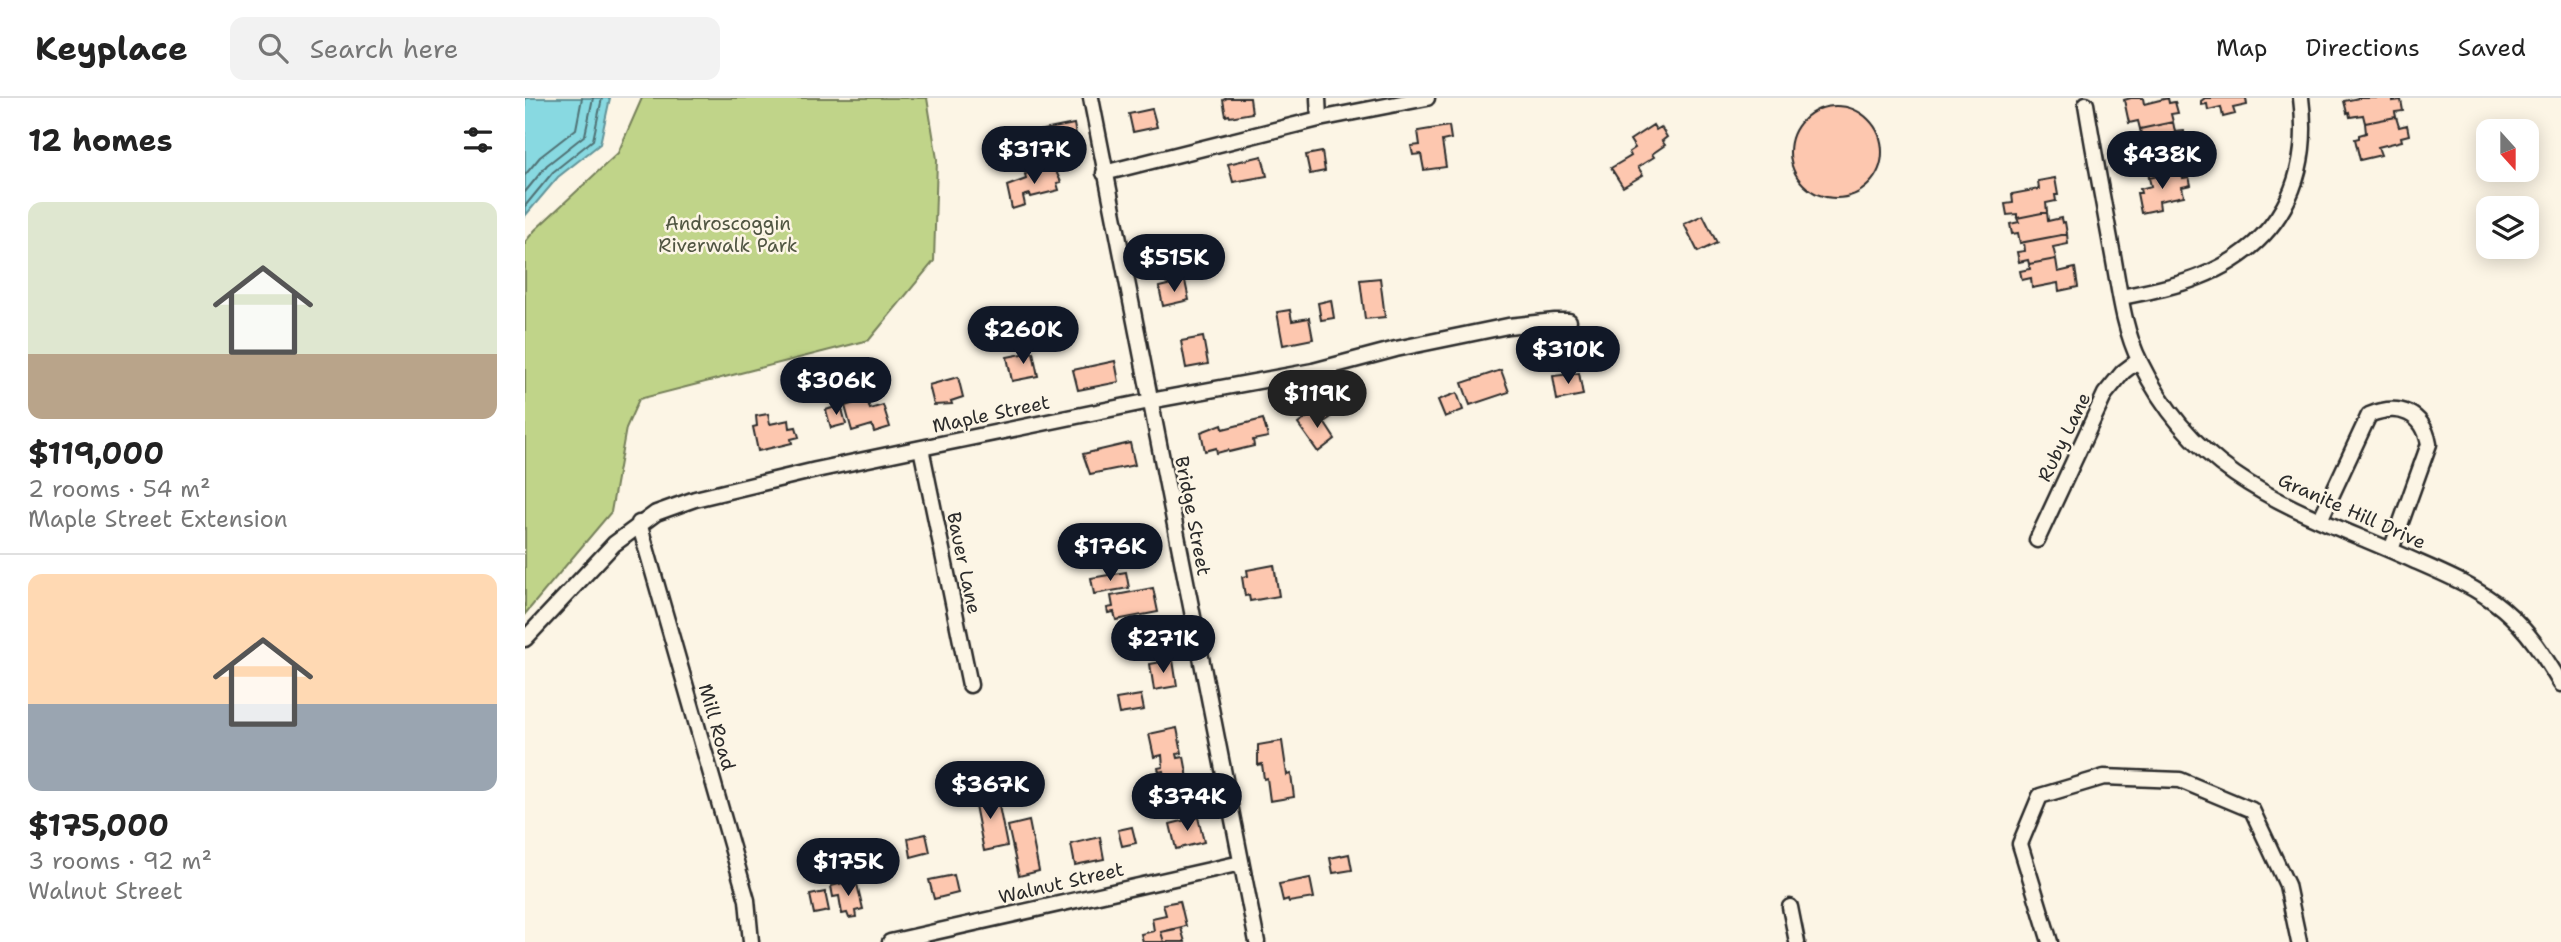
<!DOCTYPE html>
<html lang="en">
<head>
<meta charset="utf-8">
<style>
  :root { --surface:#fff; --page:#f2f2f2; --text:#222; --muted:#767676; --line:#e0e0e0; --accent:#111827 }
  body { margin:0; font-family:"Shantell Sans",sans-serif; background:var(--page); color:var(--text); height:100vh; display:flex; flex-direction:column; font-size:26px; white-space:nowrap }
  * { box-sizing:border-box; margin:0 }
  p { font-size:23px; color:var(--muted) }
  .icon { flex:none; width:38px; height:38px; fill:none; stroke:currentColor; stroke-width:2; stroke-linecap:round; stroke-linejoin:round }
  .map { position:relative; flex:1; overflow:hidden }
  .panel { display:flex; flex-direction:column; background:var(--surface); width:525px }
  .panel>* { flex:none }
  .needle { width:46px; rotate:159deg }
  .buttons { position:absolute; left:1951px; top:21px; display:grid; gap:14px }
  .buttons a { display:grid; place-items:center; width:63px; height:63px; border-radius:14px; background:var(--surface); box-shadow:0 4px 18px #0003; font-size:35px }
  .price { position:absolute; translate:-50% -60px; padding:0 16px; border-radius:24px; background:var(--accent); color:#fff; font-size:23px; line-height:46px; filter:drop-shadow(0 2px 4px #0008) }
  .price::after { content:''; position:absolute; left:50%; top:42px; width:21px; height:16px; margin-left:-10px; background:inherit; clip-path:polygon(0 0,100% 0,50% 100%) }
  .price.selected { background:#222; color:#fff }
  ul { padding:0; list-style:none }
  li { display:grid; align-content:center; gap:14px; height:371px; padding:0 28px }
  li+li { border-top:2px solid var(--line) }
  li span { display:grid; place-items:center; height:217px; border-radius:14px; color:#555 }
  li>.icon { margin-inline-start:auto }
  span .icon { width:126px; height:126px; fill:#fffc; stroke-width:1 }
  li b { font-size:30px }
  h2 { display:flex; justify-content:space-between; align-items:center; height:84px; padding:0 28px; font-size:30px }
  header { display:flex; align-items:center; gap:42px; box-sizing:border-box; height:98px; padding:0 35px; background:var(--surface); border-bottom:2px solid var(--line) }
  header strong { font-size:33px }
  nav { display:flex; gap:38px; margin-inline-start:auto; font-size:24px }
  .search { width:490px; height:63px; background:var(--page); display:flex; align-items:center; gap:18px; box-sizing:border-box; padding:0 24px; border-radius:14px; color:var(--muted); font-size:26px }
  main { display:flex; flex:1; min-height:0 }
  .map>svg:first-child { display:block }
</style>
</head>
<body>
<header>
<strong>Keyplace</strong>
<div class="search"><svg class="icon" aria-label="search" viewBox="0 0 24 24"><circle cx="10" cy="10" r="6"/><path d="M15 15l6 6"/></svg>Search here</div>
<nav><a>Map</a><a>Directions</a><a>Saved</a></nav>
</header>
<main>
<section class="panel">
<h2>12 homes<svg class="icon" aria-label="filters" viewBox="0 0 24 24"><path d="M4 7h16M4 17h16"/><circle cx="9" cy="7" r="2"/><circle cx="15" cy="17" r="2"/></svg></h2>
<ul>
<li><span style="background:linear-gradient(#dfe7d0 70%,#b9a48a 0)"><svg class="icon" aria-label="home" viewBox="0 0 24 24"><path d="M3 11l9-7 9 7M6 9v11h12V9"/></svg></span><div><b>$119,000</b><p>2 rooms · 54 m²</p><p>Maple Street Extension</p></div></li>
<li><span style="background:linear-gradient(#ffd9b3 60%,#9aa5b1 0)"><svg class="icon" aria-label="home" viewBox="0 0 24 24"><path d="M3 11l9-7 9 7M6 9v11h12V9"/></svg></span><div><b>$175,000</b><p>3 rooms · 92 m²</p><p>Walnut Street</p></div></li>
</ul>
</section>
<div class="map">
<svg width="2036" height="844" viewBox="0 0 2036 844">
  <rect width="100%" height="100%" fill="#fcf5e5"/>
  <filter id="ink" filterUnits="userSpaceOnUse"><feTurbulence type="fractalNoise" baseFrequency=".0143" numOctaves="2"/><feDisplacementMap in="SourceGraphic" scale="14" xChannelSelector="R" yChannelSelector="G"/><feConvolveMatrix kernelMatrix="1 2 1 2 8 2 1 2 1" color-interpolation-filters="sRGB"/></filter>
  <g filter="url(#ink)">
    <path fill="#c0d489" stroke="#76805a" stroke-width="2" d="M 117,0 L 402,0 L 412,61 L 409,163 L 344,242 L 114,301 L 101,330 L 86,414 L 0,516 L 0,144 L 10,132 L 93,55 Z"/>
    <path fill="#88d9e1" stroke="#639398" stroke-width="2" d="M 0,0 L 85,0 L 75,46 L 33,79 L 0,118 Z"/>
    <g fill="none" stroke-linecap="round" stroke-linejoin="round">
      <path stroke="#507174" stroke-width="2" d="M 0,77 L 15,59 L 51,31 L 57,0
        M 0,94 L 22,67 L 60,37 L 68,0
        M 0,108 L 28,74 L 68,42 L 77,0"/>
    </g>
    <path fill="#fdc7af" stroke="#2b2b2b" stroke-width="2" d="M 702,0 L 725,0 L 727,15 L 705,19 L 704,17 L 701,18 L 698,2 Z
      M 1606,0 L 1618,0 L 1619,6 L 1643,0 L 1644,5 L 1650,4 L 1653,15 L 1646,16 L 1648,24 L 1615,31 L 1613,23 L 1604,25 L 1599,2 Z
      M 1680,0 L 1721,0 L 1722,7 L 1708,10 L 1710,16 L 1698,19 L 1696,9 L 1683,12 L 1682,6 L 1676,7 L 1676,3 Z
      M 1834,0 L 1868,0 L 1868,3 L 1876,2 L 1878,13 L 1870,14 L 1871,19 L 1840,25 L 1838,17 L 1825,19 L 1824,14 L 1822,15 L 1819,3 Z
      M1265 54a46 46 0 1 1 92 0a46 46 0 1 1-92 0Z
      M 627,11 L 632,29 L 608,34 L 604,16 Z
      M 1871,19 L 1874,29 L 1882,27 L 1884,37 L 1876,39 L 1877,43 L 1853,49 L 1856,57 L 1835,62 L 1830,41 L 1834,40 L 1834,37 L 1841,35 L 1840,25 Z
      M 1648,24 L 1650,34 L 1659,33 L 1660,43 L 1652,45 L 1653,50 L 1610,59 L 1607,48 L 1610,48 L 1609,43 L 1617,41 L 1615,31 Z
      M 549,26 L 553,48 L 494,59 L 492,50 L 485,51 L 483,39 Z
      M 1128,27 L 1131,32 L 1136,29 L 1142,39 L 1137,43 L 1140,47 L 1127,56 L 1129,59 L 1113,69 L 1118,77 L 1098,89 L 1086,70 L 1106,58 L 1104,54 L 1110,50 L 1105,42 Z
      M 924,28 L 926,41 L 917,43 L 921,69 L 899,72 L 896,56 L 888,57 L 886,48 L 895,47 L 893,33 Z
      M 1652,51 L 1653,59 L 1660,58 L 1661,64 L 1664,66 L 1655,68 L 1656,73 L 1624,80 L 1623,71 L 1610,74 L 1609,70 L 1607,71 L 1605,60 Z
      M 797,54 L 800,73 L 785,76 L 781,57 Z
      M 737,58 L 742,78 L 708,84 L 703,66 Z
      M 529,69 L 536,84 L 532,85 L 534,92 L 506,99 L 505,96 L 498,98 L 500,107 L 487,111 L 482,88 L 501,81 L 500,76 Z
      M 1656,73 L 1658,80 L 1664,79 L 1666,87 L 1657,89 L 1659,98 L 1634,103 L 1635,111 L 1616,115 L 1612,95 L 1616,95 L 1615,91 L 1626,88 L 1624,80 Z
      M 1530,80 L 1533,97 L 1530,97 L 1531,103 L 1521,105 L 1522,114 L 1492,120 L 1492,116 L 1482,117 L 1480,106 L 1488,105 L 1487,96 L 1514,91 L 1513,83 Z
      M 1522,114 L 1523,123 L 1536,120 L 1537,125 L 1540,124 L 1542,136 L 1495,145 L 1493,135 L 1487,136 L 1485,126 L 1494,124 L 1492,120 Z
      M 1178,117 L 1192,145 L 1173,154 L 1159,126 Z
      M 1542,136 L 1543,146 L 1528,149 L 1531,161 L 1504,166 L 1503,162 L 1494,164 L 1492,154 L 1500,153 L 1499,144 Z
      M 1531,161 L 1533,174 L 1550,170 L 1553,189 L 1534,193 L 1533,185 L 1507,190 L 1506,180 L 1497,182 L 1495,173 L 1505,171 L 1504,166 Z
      M 855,180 L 860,219 L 840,221 L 835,182 Z
      M 660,183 L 664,202 L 638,208 L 634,189 Z
      M 806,202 L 809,220 L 796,222 L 793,205 Z
      M 765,212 L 767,223 L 784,220 L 788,241 L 758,247 L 752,214 Z
      M 678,239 L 683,266 L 661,270 L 656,243 Z
      M 508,254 L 513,278 L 487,283 L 482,259 Z
      M 590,263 L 594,284 L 553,292 L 548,272 Z
      M 976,272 L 984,294 L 945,307 L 937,285 Z
      M 1054,275 L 1058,297 L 1032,302 L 1028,278 Z
      M 433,279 L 438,299 L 426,303 L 427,306 L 409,307 L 404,287 Z
      M 932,295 L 938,312 L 920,319 L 913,302 Z
      M 342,301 L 345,311 L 358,307 L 365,329 L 349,334 L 347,327 L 327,333 L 320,308 Z
      M 316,307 L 321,326 L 306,330 L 301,312 Z
      M 799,312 L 805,320 L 799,324 L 810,341 L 793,354 L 773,326 L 791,313 L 793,316 Z
      M 243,316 L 245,326 L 264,322 L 265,330 L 271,329 L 274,339 L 266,341 L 267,345 L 233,353 L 228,329 L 232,328 L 231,318 Z
      M 738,321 L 743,339 L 728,342 L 729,348 L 704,354 L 703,352 L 692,355 L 691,350 L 680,353 L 676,334 L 697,326 L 698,331 Z
      M 605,345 L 610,367 L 565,376 L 558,356 Z
      M 749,467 L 754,498 L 725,503 L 724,497 L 720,498 L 717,479 L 723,478 L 722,472 Z
      M 601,474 L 604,490 L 569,496 L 566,480 Z
      M 628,490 L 633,514 L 591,522 L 589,514 L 583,515 L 582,510 L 588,509 L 586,498 Z
      M 648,562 L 652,588 L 629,592 L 625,566 Z
      M 616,597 L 619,612 L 594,616 L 591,601 Z
      M 652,630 L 657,655 L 652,656 L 653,660 L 659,659 L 665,691 L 643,695 L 638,673 L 634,674 L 633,670 L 638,669 L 637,657 L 629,659 L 624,636 Z
      M 757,643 L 762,677 L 766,676 L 769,699 L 745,703 L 742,680 L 739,681 L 737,666 L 733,667 L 733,647 Z
      M 471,693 L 482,748 L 459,753 L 448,697 Z
      M 673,719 L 679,744 L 651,751 L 645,726 Z
      M 504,723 L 514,773 L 494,778 L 483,728 Z
      M 607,729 L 611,745 L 597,748 L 593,732 Z
      M 401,736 L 405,754 L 386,759 L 383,740 Z
      M 575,739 L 579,761 L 550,767 L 546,746 Z
      M 824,756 L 827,772 L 808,775 L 805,760 Z
      M 429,777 L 433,795 L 409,801 L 404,782 Z
      M 785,780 L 789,800 L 764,804 L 763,801 L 758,803 L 754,786 Z
      M 331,782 L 338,811 L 330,813 L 331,819 L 324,820 L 322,815 L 317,816 L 314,798 L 308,799 L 306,788 Z
      M 300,794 L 304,813 L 289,816 L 285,797 Z
      M 655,803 L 661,828 L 636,834 L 639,844 L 618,844 L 616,836 L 629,833 L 627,820 L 641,817 L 638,806 Z
      M 656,830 L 660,844 L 639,844 L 636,834 Z"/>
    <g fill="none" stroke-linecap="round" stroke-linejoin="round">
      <defs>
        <path id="minor" d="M 566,0 L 732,844
          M 793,0 L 794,21
          M 1561,6 C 1569,55 1578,103 1587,152 C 1594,189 1598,230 1615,264 C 1675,388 1775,411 1890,463 C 1920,476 1953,490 1978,511 C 2003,532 2020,559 2036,586
          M 579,75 L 794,21 L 902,0
          M 1596,199 C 1621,194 1649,189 1674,179 C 1753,148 1787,83 1776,0
          M 396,350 L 445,587
          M 1795,422 L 1844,317 C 1874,305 1898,314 1904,346 L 1866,452
          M 114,425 L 222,802 L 226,844
          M 1512,442 L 1580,296 L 1598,274 L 1614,262
          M 0,541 L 89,446 L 131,415 L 170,401 L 291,372 L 396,350 L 625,303 L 788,273 L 871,251 L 983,228 L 1030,223 L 1044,223
          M 1265,809 L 1272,844
          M 365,844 L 716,765
          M 1525,844 L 1495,746 L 1515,698 L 1579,679 L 1655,682 L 1727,712 L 1762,787 L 1774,844"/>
      </defs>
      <use href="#minor" stroke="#2b2b2b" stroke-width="19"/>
      <use href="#minor" stroke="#fcf5e5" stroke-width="14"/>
    </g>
  </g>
  <g text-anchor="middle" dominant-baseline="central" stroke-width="5" stroke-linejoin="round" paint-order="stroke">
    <g font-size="19" fill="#505542" stroke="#fcf5e5">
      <text x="203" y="125">Androscoggin<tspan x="203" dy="22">Riverwalk Park</tspan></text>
    </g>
    <g font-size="19" fill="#2b2b2b" stroke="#fcf5e5">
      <text transform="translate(466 316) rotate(-12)">Maple Street</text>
      <text transform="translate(1539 339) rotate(-64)">Ruby Lane</text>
      <text transform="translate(1827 413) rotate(24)">Granite Hill Drive</text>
      <text transform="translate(668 418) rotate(79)">Bridge Street</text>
      <text transform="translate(439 465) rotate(78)">Bauer Lane</text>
      <text transform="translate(192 629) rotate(74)">Mill Road</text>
      <text transform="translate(536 785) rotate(-13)">Walnut Street</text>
    </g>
  </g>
</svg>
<div class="buttons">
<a><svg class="needle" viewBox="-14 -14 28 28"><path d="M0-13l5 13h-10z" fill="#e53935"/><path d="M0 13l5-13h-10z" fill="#767676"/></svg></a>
<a><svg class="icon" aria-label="layers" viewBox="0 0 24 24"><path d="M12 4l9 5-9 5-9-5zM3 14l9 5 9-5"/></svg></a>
</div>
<b class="price" style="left:509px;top:88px">$317K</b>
<b class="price" style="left:1637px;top:93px">$438K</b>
<b class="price" style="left:649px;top:196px">$515K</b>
<b class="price" style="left:498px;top:268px">$260K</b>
<b class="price" style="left:1043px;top:288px">$310K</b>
<b class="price" style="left:311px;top:319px">$306K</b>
<b class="price selected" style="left:792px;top:332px">$119K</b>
<b class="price" style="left:585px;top:485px">$176K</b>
<b class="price" style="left:638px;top:577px">$271K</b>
<b class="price" style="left:465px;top:723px">$367K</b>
<b class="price" style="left:662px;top:735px">$374K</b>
<b class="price" style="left:323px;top:800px">$175K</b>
</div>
</main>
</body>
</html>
